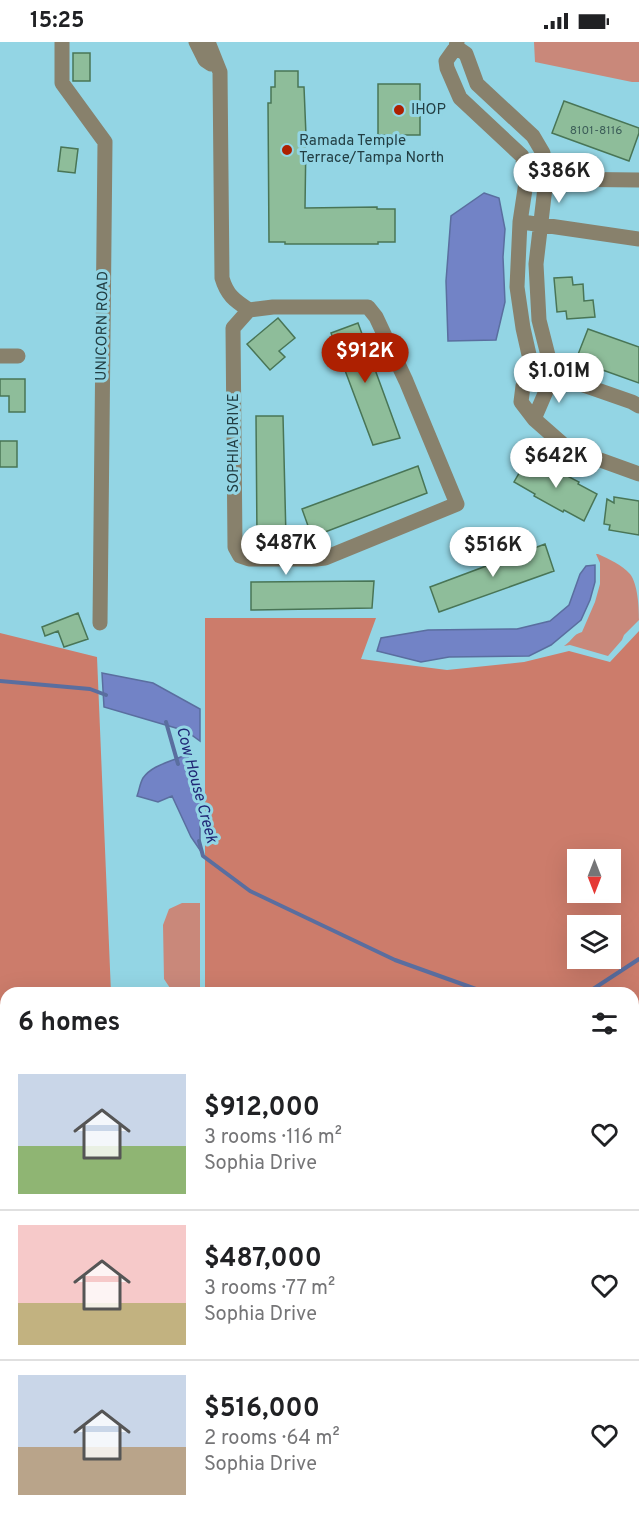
<!DOCTYPE html>
<html lang="en">
<head>
<meta charset="utf-8">
<style>
  :root { --surface:#fff; --page:#f2f2f2; --text:#202124; --muted:#757577; --line:#e0e0e0; --accent:#ad2001 }
  body { margin:0; font-family:Overpass,sans-serif; background:var(--page); color:var(--text); height:100vh; display:flex; flex-direction:column; font-size:22px; white-space:nowrap }
  * { box-sizing:border-box; margin:0 }
  p { font-size:20px; color:var(--muted) }
  .icon { flex:none; width:33px; height:33px; fill:none; stroke:currentColor; stroke-width:2; stroke-linecap:round; stroke-linejoin:round }
  .map { position:relative; flex:1; overflow:hidden }
  .side { position:absolute; left:0px; top:945px; width:639px; height:536px; display:flex; flex-direction:column; background:var(--surface); border-radius:18px 18px 0 0; box-shadow:0 6px 24px #0002 }
  .side>* { flex:none }
  .needle { width:39px; rotate:180deg }
  .fabs { position:absolute; left:567px; top:807px; display:grid; gap:12px }
  .fabs a { display:grid; place-items:center; width:54px; height:54px; border-radius:0px; background:var(--surface); box-shadow:0 6px 24px #0002; font-size:30px }
  .price { position:absolute; translate:-50% -51px; padding:0 14px; border-radius:21px; background:#fff; color:#222; font-size:20px; line-height:39px; filter:drop-shadow(0 2px 3px #0008) }
  .price::after { content:''; position:absolute; left:50%; top:36px; width:18px; height:14px; margin-left:-9px; background:inherit; clip-path:polygon(0 0,100% 0,50% 100%) }
  .price.selected { background:var(--accent); color:#fff }
  ul { padding:0; list-style:none }
  li { display:flex; align-items:center; gap:18px; height:150px; padding:0 18px }
  li+li { border-top:2px solid var(--line) }
  li span { display:grid; place-items:center; flex:none; width:168px; height:120px; border-radius:0px; color:#555 }
  li>.icon { margin-inline-start:auto }
  span .icon { width:72px; height:72px; fill:#fffc; stroke-width:1 }
  li b { font-size:26px }
  h2 { display:flex; justify-content:space-between; align-items:center; height:72px; padding:0 18px; font-size:26px }
  .status { display:flex; justify-content:space-between; align-items:center; height:42px; padding:0 30px; background:var(--surface); direction:ltr }
  .status svg { height:16px; fill:currentColor }
  .map>svg:first-child { display:block }
</style>
</head>
<body>
<div class="status"><b>15:25</b><svg viewBox="0 0 49 12"><path d="M0 12V9h3v3zM5 12V6h3v6zM10 12V3h3v9zM15 12V0h3v12zM26 1h20v11H26zM47 4h2v5h-2z"/></svg></div>
<div class="map">
<svg width="639" height="1480" viewBox="0 0 639 1480">
  <rect width="100%" height="100%" fill="#93d5e4"/>
  <path fill="#c9887a" d="M 534,0 L 639,0 L 639,40 L 632,40 L 535,20 Z
    M 596,512 L 598,512 C 609,517 622,523 630,532 C 638,542 639,566 639,578 L 624,593 L 622,598 L 608,614 L 570,603 L 564,604 C 573,598 572,593 582,590 L 595,560 L 600,542 L 600,521 Z
    M 182,861 L 200,861 L 200,951 L 179,951 L 170,946 L 164,937 L 163,883 L 169,867 Z"/>
  <path fill="#cc7c6b" fill-rule="evenodd" d="M 205,576 L 376,576 L 361,617 L 447,628 L 524,620 L 569,609 L 610,620 L 639,589 L 639,1147 L 633,1141 L 633,951 L 205,951 ZM 578,818 L 610,818 L 610,850 L 578,850 ZM 578,884 L 610,884 L 610,916 L 578,916 Z
    M 0,591 L 97,615 L 111,951 L 6,951 L 6,1313 L 0,1313 Z"/>
  <path fill="#7283c6" stroke="#5a6e9f" stroke-width="1.5" d="M 484,151 L 499,156 L 505,187 L 503,215 L 505,260 L 496,298 L 448,299 L 446,239 L 451,174 Z
    M 595,523 L 595,540 L 590,558 L 581,578 L 551,603 L 529,614 L 449,615 L 421,620 L 377,609 L 381,596 L 428,588 L 517,587 L 550,579 L 569,563 L 580,532 L 586,524 Z
    M 102,631 L 153,641 L 200,667 L 200,699 L 186,689 L 104,665 Z
    M 187,712 L 193,727 L 196,748 L 200,761 L 200,808 L 191,795 L 172,754 L 158,760 L 137,754 C 139,749 140,741 143,736 C 153,722 172,720 187,712 Z"/>
  <g fill="none" stroke-linecap="round" stroke-linejoin="round">
    <path stroke="#5a6e9f" stroke-width="4" d="M 0,639 L 90,647 L 106,653
      M 166,680 L 178,722
      M 199,799 L 203,814 L 250,849 L 395,918 L 487,951
      M 587,951 L 639,917"/>
  </g>
  <path fill="#8ebd9a" stroke="#497556" stroke-width="1.5" d="M 73,11 L 90,11 L 90,39 L 73,39 Z
    M 275,29 L 298,29 L 298,45 L 304,45 L 306,94 L 305,166 L 377,165 L 377,167 L 395,167 L 395,200 L 378,200 L 378,202 L 285,202 L 285,200 L 269,200 L 268,61 L 271,61 L 271,45 L 275,45 Z
    M 378,42 L 420,42 L 420,93 L 378,93 Z
    M 564,59 L 639,86 L 639,91 L 629,119 L 552,91 Z
    M 61,105 L 78,107 L 75,131 L 58,129 Z
    M 572,235 L 573,243 L 583,242 L 584,259 L 593,258 L 595,275 L 567,277 L 566,269 L 557,270 L 554,236 Z
    M 278,276 L 295,296 L 279,309 L 285,315 L 270,328 L 247,302 Z
    M 358,281 L 400,396 L 373,403 L 331,291 Z
    M 588,287 L 639,305 L 639,341 L 597,326 L 598,324 L 577,315 Z
    M 0,337 L 25,337 L 25,370 L 9,370 L 9,354 L 0,354 Z
    M 256,374 L 283,374 L 286,496 L 257,497 Z
    M 0,399 L 17,399 L 17,425 L 0,425 Z
    M 529,414 L 579,440 L 578,442 L 597,452 L 584,479 L 564,468 L 563,470 L 534,454 L 535,452 L 514,440 Z
    M 418,424 L 427,451 L 312,495 L 302,467 Z
    M 614,455 L 639,459 L 639,493 L 609,488 L 610,483 L 604,482 L 607,457 L 614,461 Z
    M 545,502 L 554,529 L 439,570 L 430,545 Z
    M 374,539 L 372,566 L 251,568 L 251,540 Z
    M 78,571 L 88,597 L 64,605 L 58,589 L 45,594 L 42,585 Z"/>
  <g fill="none" stroke-linecap="round" stroke-linejoin="round">
    <path stroke="#88816c" stroke-width="15" d="M 62,0 L 62,41 L 105,100 L 100,581
      M 196,0 L 205,18 L 211,22
      M 208,0 L 220,30 L 222,236 C 227,253 234,258 249,268 L 233,286 L 235,505 L 240,514 L 249,517 L 316,517 L 325,516 L 457,462 L 406,339 L 376,275 L 368,265 L 273,265 L 249,268
      M 457,0 L 456,5 L 446,19 L 447,26 L 460,56 L 522,114 L 527,134 L 520,180 L 517,245 L 523,286 L 532,326 L 523,344 L 521,360 L 534,377 L 567,406 L 639,432
      M 456,5 L 466,12 L 477,42 L 533,94 L 543,111 L 546,137 L 536,222 L 539,278 L 553,333
      M 537,135 L 546,137 L 639,138
      M 529,181 L 639,197
      M 0,314 L 18,314
      M 546,330 L 632,360 L 639,364
      M 534,377 L 553,333
      M 0,1337 L 6,1337
      M 633,1340 L 639,1340
      M 0,1390 L 6,1390
      M 633,1441 L 639,1441
      M 77,1474 L 77,1480
      M 224,1474 L 224,1480
      M 473,1474 L 473,1480
      M 332,1480 L 332,1474"/>
  </g>
  <g fill="#ad2001" stroke="#93d5e4" stroke-width="2">
    <circle cx="399" cy="68" r="6"/>
    <circle cx="287" cy="108" r="6"/>
  </g>
  <g text-anchor="middle" dominant-baseline="central" stroke-width="6" stroke-linejoin="round" paint-order="stroke">
    <g font-size="12" fill="#3d5e59">
      <text x="596" y="89">8101-8116</text>
    </g>
    <g font-size="15" fill="#223e43" stroke="#93d5e4" text-anchor="start">
      <text x="411" y="68">IHOP</text>
      <text x="299" y="99">Ramada Temple<tspan x="299" dy="17">Terrace/Tampa North</tspan></text>
    </g>
    <g font-size="15" fill="#223e43" stroke="#93d5e4">
      <text transform="translate(103 284) rotate(-89)">UNICORN ROAD</text>
      <text transform="translate(234 401) rotate(-90)">SOPHIA DRIVE</text>
    </g>
    <g font-size="16" font-style="italic" fill="#202776" stroke="#93d5e4">
      <text transform="translate(196 743) rotate(75)">Cow House Creek</text>
    </g>
  </g>
</svg>
<div class="fabs">
<a><svg class="needle" viewBox="-14 -14 28 28"><path d="M0-13l5 13h-10z" fill="#e53935"/><path d="M0 13l5-13h-10z" fill="#757577"/></svg></a>
<a><svg class="icon" aria-label="layers" viewBox="0 0 24 24"><path d="M12 4l9 5-9 5-9-5zM3 14l9 5 9-5"/></svg></a>
</div>
<b class="price" style="left:559px;top:162px">$386K</b>
<b class="price selected" style="left:365px;top:342px">$912K</b>
<b class="price" style="left:559px;top:362px">$1.01M</b>
<b class="price" style="left:556px;top:447px">$642K</b>
<b class="price" style="left:286px;top:534px">$487K</b>
<b class="price" style="left:493px;top:536px">$516K</b>
<section class="side">
<h2>6 homes<svg class="icon" aria-label="filters" viewBox="0 0 24 24"><path d="M4 7h16M4 17h16"/><circle cx="9" cy="7" r="2"/><circle cx="15" cy="17" r="2"/></svg></h2>
<ul>
<li><span style="background:linear-gradient(#c9d6e8 60%,#8fb573 0)"><svg class="icon" aria-label="home" viewBox="0 0 24 24"><path d="M3 11l9-7 9 7M6 9v11h12V9"/></svg></span><div><b>$912,000</b><p>3 rooms · 116 m²</p><p>Sophia Drive</p></div><svg class="icon" aria-label="heart" viewBox="0 0 24 24"><path d="M12 20l-8-8c-3-5 5-10 8-4 3-6 11-1 8 4z"/></svg></li>
<li><span style="background:linear-gradient(#f6c9c9 65%,#c2b280 0)"><svg class="icon" aria-label="home" viewBox="0 0 24 24"><path d="M3 11l9-7 9 7M6 9v11h12V9"/></svg></span><div><b>$487,000</b><p>3 rooms · 77 m²</p><p>Sophia Drive</p></div><svg class="icon" aria-label="heart" viewBox="0 0 24 24"><path d="M12 20l-8-8c-3-5 5-10 8-4 3-6 11-1 8 4z"/></svg></li>
<li><span style="background:linear-gradient(#c9d6e8 60%,#b9a48a 0)"><svg class="icon" aria-label="home" viewBox="0 0 24 24"><path d="M3 11l9-7 9 7M6 9v11h12V9"/></svg></span><div><b>$516,000</b><p>2 rooms · 64 m²</p><p>Sophia Drive</p></div><svg class="icon" aria-label="heart" viewBox="0 0 24 24"><path d="M12 20l-8-8c-3-5 5-10 8-4 3-6 11-1 8 4z"/></svg></li>
</ul>
</section>
</div>
</body>
</html>
